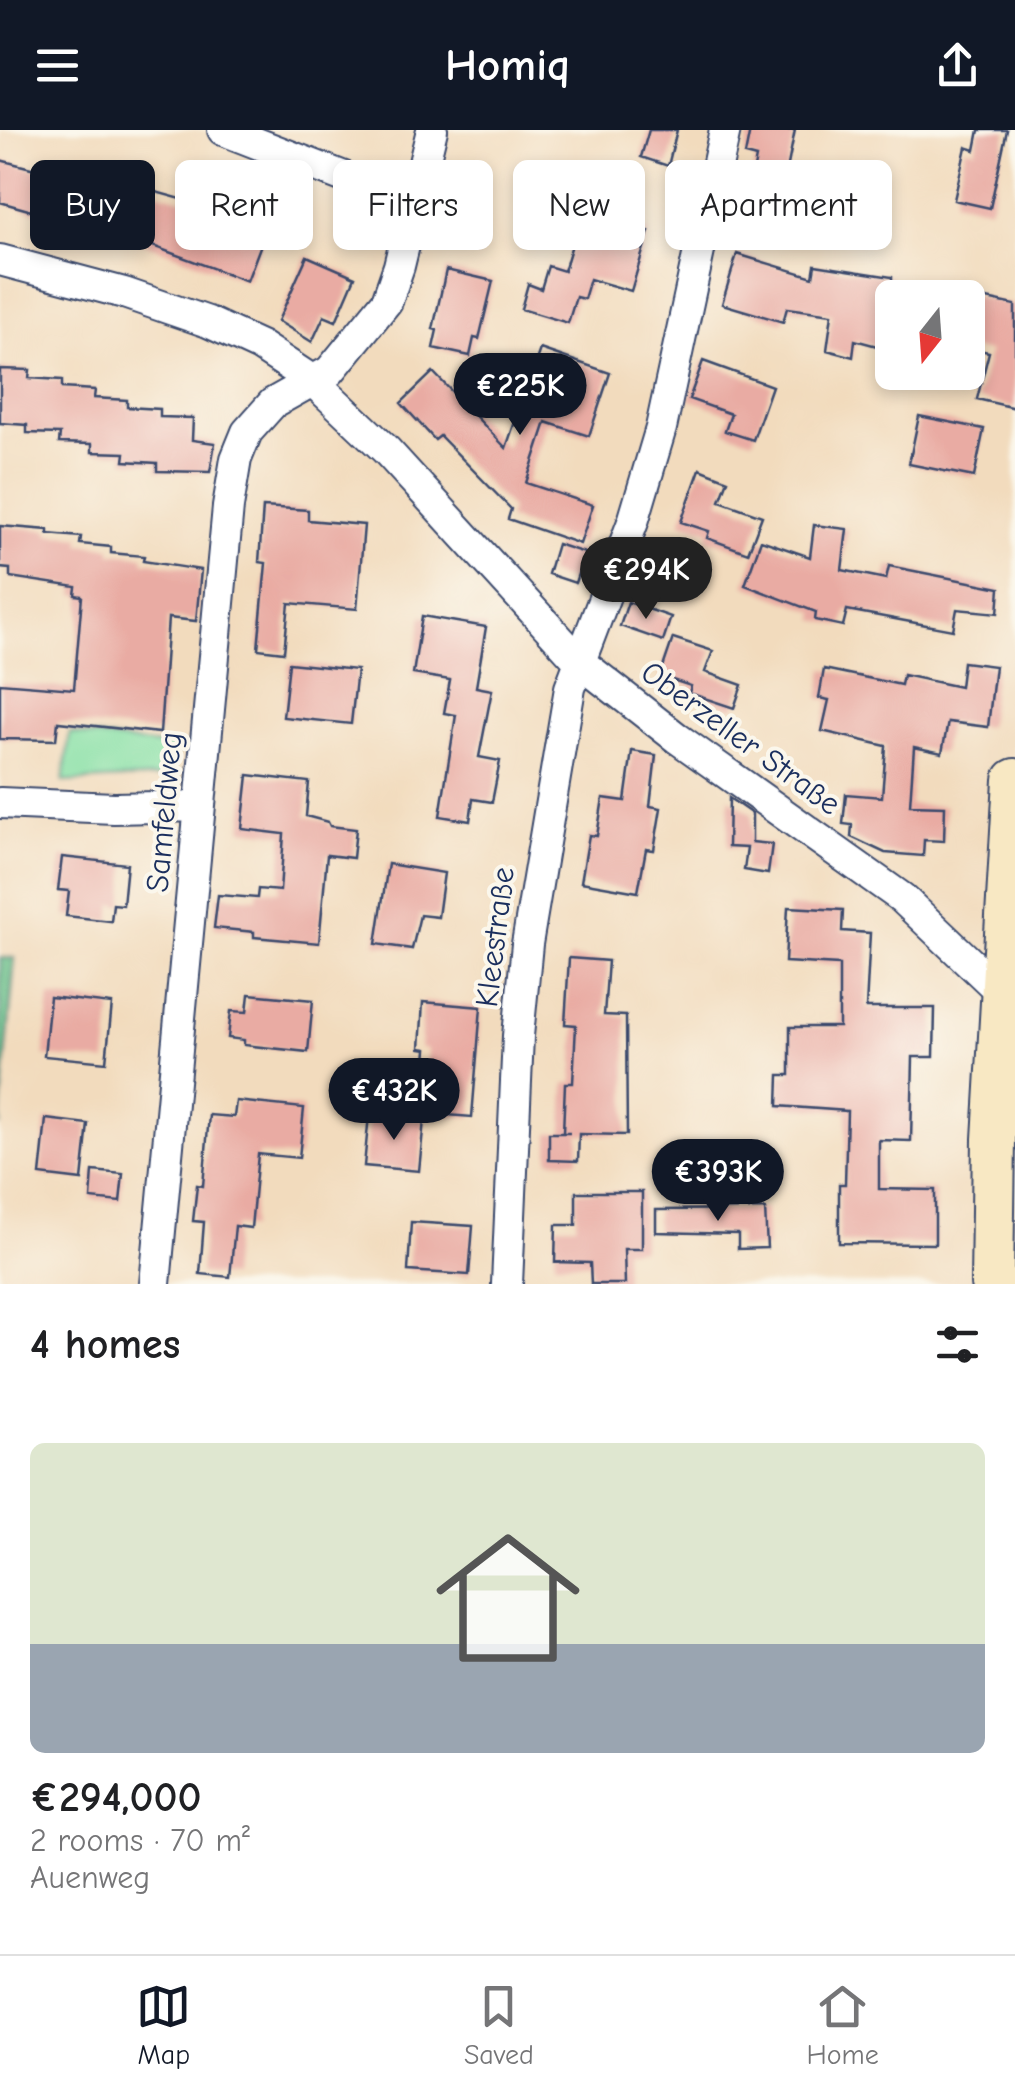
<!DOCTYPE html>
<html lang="en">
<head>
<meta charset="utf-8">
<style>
  :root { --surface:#fff; --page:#f2f2f2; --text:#202124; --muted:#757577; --line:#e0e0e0; --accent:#111827 }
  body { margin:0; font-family:"Comic Neue",sans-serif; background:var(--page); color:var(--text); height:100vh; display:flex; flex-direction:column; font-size:38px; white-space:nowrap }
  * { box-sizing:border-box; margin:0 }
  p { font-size:32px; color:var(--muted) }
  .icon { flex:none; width:55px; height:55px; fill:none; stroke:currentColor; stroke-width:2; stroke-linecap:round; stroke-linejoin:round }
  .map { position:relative; height:1154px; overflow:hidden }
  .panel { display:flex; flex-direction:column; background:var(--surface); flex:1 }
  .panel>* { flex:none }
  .hud { position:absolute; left:30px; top:30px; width:955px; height:90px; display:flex; gap:20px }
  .needle { width:65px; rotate:197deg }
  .tools { position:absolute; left:875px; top:150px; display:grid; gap:20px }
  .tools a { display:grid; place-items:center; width:110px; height:110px; border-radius:15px; background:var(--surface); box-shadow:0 5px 15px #0003; font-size:50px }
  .price { position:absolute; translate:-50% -85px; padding:0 22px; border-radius:35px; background:var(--accent); color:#fff; font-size:32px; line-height:65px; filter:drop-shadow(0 2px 5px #0008) }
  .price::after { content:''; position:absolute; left:50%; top:60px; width:30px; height:22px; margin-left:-15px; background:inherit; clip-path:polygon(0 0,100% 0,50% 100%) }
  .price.on { background:#222; color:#fff }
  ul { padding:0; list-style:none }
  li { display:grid; align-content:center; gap:20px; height:530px; padding:0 30px }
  li span { display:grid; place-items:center; height:310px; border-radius:15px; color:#555 }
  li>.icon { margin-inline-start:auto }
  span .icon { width:180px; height:180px; fill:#fffc; stroke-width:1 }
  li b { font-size:42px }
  h2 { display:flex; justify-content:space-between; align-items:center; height:120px; padding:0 30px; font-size:42px }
  .tag { padding:0 35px; border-radius:15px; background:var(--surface); box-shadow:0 5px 15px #0003; font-size:35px; line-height:90px }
  .tag.on { background:var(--accent); color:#fff }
  header { display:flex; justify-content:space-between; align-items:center; height:130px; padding:0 30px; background:var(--accent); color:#fff; font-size:45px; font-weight:700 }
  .tab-bar { display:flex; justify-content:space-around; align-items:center; height:140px; border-top:2px solid var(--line); background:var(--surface); font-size:28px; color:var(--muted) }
  .tab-bar a { display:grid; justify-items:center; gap:5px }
  .tab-bar .on { color:var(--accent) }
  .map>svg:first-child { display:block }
</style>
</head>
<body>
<header><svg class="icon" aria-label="menu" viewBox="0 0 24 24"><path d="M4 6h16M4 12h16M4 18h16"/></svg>Homiq<svg class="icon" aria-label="share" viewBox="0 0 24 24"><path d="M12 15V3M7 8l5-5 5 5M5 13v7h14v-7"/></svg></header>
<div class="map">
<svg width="1015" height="1154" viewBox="0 0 1015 1154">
  <rect width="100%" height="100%" fill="#fbf7ec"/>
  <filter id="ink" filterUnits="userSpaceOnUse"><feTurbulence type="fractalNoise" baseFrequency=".01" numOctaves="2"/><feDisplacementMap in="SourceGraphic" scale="20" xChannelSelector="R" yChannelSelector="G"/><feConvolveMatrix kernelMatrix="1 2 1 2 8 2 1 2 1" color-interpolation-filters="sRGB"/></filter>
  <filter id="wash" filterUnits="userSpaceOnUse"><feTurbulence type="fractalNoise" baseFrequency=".0048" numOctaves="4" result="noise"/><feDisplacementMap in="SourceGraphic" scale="40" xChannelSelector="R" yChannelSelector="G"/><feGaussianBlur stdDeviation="2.25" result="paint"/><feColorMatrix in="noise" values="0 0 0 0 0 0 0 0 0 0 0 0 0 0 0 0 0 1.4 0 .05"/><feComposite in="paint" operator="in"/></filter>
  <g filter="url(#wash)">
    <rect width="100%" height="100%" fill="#f2dbbd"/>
    <path fill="#86e0a5" stroke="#508882" stroke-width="2.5" d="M 70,603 L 181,618 L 162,647 L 63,652 Z"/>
    <path fill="#6cbe8a" stroke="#447674" stroke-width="2.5" d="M 0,828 L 15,828 L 0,996 Z"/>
    <g id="blocks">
      <path fill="#e9aba3" d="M 649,0 L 677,0 L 668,36 L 641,27 Z
        M 750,0 L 795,0 L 785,50 L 753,43 L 756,28 L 745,25 Z
        M 979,0 L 1007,0 L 990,78 L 954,70 L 966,17 L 975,20 Z
        M 0,30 L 66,47 L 69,38 L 196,73 L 193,83 L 263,109 L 247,151 L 142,112 L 0,72 Z
        M 582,81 L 649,101 L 631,161 L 590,149 L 584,169 L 576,167 L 568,193 L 521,179 L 528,154 L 541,159 L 548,136 L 564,141 Z
        M 737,124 L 813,147 L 815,135 L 892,147 L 892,220 L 855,210 L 853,227 L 827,220 L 832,184 L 787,178 L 783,192 L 722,174 Z
        M 307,126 L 355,147 L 336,191 L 324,186 L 312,212 L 278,191 Z
        M 446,140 L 493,151 L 479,209 L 474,208 L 470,226 L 433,218 L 437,200 L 433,199 Z
        M 968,165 L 1015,175 L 1015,278 L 977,269 L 989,222 L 968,218 Z
        M 540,219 L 610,243 L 589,306 L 546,292 L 526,353 L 593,375 L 580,414 L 508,389 L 511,379 L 440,306 L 435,310 L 401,273 L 433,242 L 506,318 Z
        M 703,231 L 772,256 L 753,310 L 725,301 L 731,284 L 689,269 Z
        M 0,239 L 30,240 L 29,248 L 62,250 L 62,258 L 95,260 L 94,268 L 127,270 L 127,277 L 160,279 L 160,287 L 193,288 L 192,310 L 215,313 L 210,342 L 157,341 L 157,333 L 124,331 L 125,323 L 92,322 L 92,314 L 59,313 L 60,304 L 27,303 L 27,295 L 0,293 Z
        M 919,286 L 984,299 L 974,347 L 909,334 Z
        M 700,339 L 728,350 L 720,371 L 762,386 L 748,423 L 707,408 L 709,401 L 681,392 Z
        M 263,377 L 308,380 L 308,390 L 364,395 L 357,479 L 289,473 L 284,522 L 258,519 L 266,433 L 259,432 Z
        M 814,395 L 847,399 L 842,440 L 886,449 L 889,436 L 1000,458 L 998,483 L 957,479 L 953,500 L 847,480 L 843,496 L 815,490 L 816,482 L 745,455 L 761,410 L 810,427 Z
        M 0,396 L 48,400 L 48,404 L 81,407 L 80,414 L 111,417 L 111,423 L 144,426 L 143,431 L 201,440 L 196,491 L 168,488 L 160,603 L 58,592 L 56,610 L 0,609 L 0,553 L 74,559 L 82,466 L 75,465 L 76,457 L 10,447 L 10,439 L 0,438 Z
        M 557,414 L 585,423 L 575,453 L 548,444 Z
        M 628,472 L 671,487 L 663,511 L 620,496 Z
        M 422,486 L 486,497 L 476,557 L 492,560 L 479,627 L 500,631 L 492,672 L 473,669 L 470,691 L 440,686 L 456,585 L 444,583 L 450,550 L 413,544 Z
        M 673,508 L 713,521 L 705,542 L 742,555 L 734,578 L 689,563 L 691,556 L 660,546 Z
        M 963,532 L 995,536 L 988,597 L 948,592 L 942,623 L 914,617 L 910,675 L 945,676 L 944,711 L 924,710 L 923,726 L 885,723 L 851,707 L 852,695 L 843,694 L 846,664 L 882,667 L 886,616 L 822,601 L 829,570 L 819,568 L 824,539 L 901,555 L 903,545 L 960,557 Z
        M 289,533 L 357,540 L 351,594 L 283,587 Z
        M 632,621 L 656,625 L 650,676 L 661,678 L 654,720 L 646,719 L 638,762 L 581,752 L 589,705 L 597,706 L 603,668 L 625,671 Z
        M 248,645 L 309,652 L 306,686 L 328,692 L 330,696 L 356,699 L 353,728 L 327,725 L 319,813 L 254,807 L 254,802 L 214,798 L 218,765 L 257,768 L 258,759 L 280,761 L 284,704 L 242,699 Z
        M 729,668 L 752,684 L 752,712 L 772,714 L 768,744 L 744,740 L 747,718 L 728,717 Z
        M 62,727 L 127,734 L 123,775 L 113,774 L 111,791 L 66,786 L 69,761 L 58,760 Z
        M 388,734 L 444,743 L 438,787 L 420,785 L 412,819 L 376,814 Z
        M 788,777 L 843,780 L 842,801 L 870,803 L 866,878 L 935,878 L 934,927 L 913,927 L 911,1011 L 879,1010 L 879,1059 L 935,1060 L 935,1114 L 839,1113 L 839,1054 L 845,1054 L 847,981 L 778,976 L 779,945 L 790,945 L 790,897 L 839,897 L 839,835 L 785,832 Z
        M 569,828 L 608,831 L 604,885 L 626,886 L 627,1005 L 579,1004 L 578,1031 L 549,1030 L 549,1003 L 570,1003 L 563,1003 L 565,953 L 573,953 L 576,895 L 565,894 Z
        M 249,864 L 313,870 L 308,922 L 244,915 L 244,910 L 228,908 L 231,881 L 247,882 Z
        M 50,867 L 112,874 L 106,932 L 44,926 Z
        M 423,872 L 481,877 L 472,987 L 422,983 L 427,919 L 420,918 Z
        M 236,971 L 304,978 L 299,1028 L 258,1024 L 251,1098 L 235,1096 L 230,1147 L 200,1144 L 204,1092 L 193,1091 L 197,1055 L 203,1056 L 209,985 L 234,987 Z
        M 369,985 L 424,990 L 419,1041 L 364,1036 Z
        M 46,989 L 88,994 L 82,1050 L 40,1045 Z
        M 93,1041 L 123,1044 L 120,1072 L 91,1069 Z
        M 576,1062 L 642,1062 L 642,1119 L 624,1119 L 625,1154 L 591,1154 L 590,1133 L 555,1132 L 556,1095 L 576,1095 Z
        M 765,1079 L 767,1118 L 738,1119 L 738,1104 L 656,1102 L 656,1080 Z
        M 411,1092 L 473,1096 L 469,1145 L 408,1141 Z"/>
    </g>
  </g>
  <g filter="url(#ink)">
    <use href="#blocks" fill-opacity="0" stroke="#3b496c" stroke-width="2.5"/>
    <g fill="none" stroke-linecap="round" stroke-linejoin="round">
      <defs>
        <path id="street" d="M 223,0 L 414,74
          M 0,130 L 124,163 L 208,192 L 260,216 L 313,251 L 386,320 L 581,533 L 677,608 L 902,768 L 1001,862
          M 0,673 L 114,678 L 199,676
          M 155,1154 L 228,377 L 236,329 L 247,302 L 273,273 L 330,241 L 387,171 L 399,136 L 432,0
          M 507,1154 L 518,906 L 527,814 L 570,558 L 633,392 L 661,298 L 725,0"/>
        <path id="secondary" d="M 992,1154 L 994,1009 L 1015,650"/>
      </defs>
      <use href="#street" stroke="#3b496c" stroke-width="34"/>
      <use href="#secondary" stroke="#3b496c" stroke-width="46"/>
      <use href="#street" stroke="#fff" stroke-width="30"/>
      <use href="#secondary" stroke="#f8e8c3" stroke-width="42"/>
    </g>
  </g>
  <g text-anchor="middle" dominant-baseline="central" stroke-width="8" stroke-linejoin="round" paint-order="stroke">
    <g font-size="32" fill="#1b2f5e" stroke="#fbf7ec">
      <text transform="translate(741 608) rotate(36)">Oberzeller Straße</text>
      <text transform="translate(164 682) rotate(-85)">Samfeldweg</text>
      <text transform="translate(495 807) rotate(-83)">Kleestraße</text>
    </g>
  </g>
</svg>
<div class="tools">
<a><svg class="needle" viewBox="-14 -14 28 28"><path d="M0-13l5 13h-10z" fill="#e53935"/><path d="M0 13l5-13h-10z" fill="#757577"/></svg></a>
</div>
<b class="price" style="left:520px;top:308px">€225K</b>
<b class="price on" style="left:646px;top:492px">€294K</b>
<b class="price" style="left:394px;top:1013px">€432K</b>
<b class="price" style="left:718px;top:1094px">€393K</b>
<div class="hud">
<a class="tag on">Buy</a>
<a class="tag">Rent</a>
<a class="tag">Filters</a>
<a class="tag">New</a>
<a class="tag">Apartment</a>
</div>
</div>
<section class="panel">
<h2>4 homes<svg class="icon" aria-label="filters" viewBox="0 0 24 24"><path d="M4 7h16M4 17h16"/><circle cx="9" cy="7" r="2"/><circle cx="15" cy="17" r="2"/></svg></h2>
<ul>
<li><span style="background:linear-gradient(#dfe7d0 65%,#9aa5b1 0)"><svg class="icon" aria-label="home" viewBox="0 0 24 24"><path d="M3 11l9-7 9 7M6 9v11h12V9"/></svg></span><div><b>€294,000</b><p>2 rooms · 70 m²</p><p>Auenweg</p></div></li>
</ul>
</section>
<nav class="tab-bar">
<a class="on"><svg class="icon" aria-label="map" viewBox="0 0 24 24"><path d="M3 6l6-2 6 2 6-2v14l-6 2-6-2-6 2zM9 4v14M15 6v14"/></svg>Map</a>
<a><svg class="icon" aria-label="saved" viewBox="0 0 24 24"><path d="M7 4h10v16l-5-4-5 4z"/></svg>Saved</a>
<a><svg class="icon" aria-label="home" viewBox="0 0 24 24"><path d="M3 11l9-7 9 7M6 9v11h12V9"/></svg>Home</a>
</nav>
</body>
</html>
